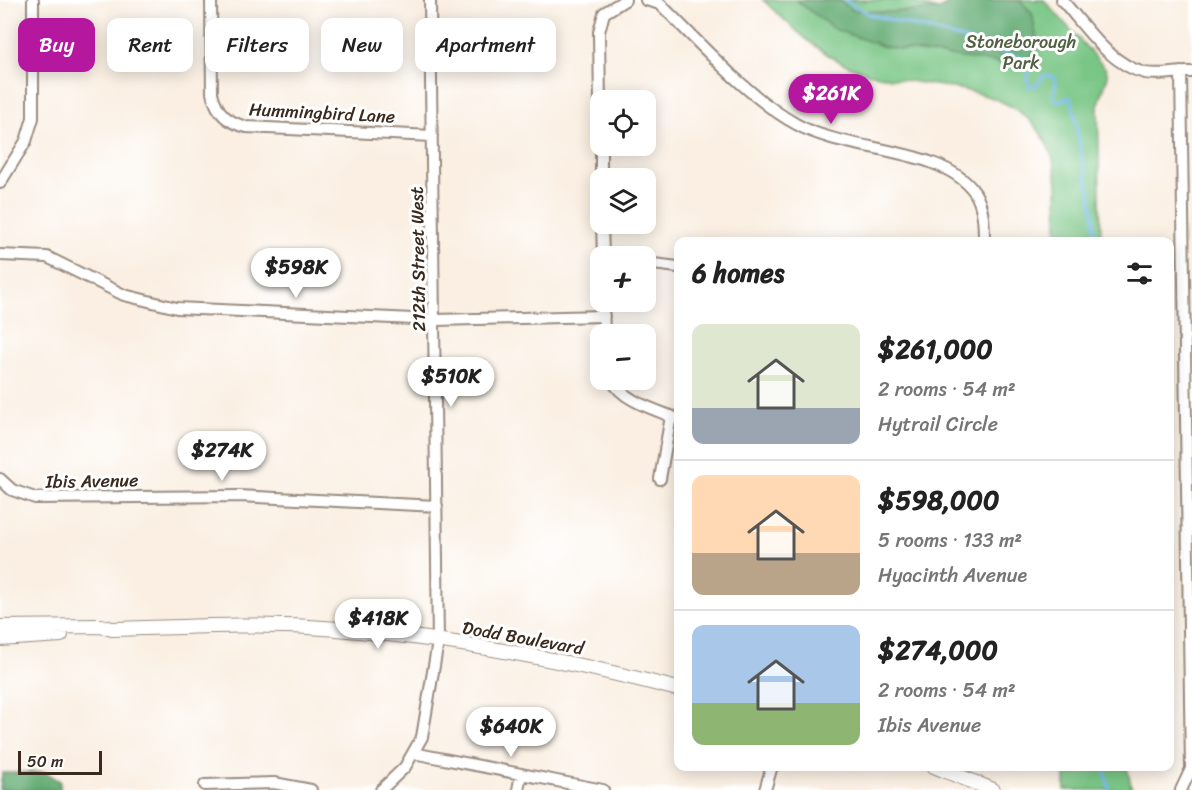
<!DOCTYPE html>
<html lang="en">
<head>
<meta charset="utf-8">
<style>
  :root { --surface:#fff; --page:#f2f2f2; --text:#222; --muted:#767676; --line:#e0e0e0; --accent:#b5179e }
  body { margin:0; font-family:Sriracha,sans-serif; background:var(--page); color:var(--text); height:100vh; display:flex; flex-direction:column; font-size:22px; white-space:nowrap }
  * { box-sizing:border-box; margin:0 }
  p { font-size:20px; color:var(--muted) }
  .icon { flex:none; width:33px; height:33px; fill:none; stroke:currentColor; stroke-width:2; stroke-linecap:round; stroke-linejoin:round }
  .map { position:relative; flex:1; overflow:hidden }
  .side { position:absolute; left:674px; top:237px; width:500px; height:534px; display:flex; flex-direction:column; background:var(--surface); border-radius:12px; box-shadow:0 3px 15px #0003 }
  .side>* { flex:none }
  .guide { position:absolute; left:18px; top:18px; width:566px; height:54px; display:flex; gap:12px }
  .tools { position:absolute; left:590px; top:90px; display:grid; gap:12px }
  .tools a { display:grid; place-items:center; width:66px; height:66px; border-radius:12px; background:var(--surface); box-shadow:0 3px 15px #0003; font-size:30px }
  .scale { position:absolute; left:18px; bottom:15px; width:84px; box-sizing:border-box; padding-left:6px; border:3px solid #3b2a1e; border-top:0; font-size:16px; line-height:21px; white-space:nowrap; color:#3b2a1e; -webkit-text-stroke:4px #fff; paint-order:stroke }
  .price { position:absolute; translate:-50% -51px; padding:0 14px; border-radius:21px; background:#fff; color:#222; font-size:20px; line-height:39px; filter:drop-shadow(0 2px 3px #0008) }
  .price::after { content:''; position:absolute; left:50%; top:36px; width:18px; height:14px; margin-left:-9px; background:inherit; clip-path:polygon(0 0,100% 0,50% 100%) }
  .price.selected { background:var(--accent); color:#fff }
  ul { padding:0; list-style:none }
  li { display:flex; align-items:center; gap:18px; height:150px; padding:0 18px }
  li+li { border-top:2px solid var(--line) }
  li span { display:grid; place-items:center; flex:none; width:168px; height:120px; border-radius:12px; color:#555 }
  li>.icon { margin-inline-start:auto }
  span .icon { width:72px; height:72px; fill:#fffc; stroke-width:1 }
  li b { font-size:26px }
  h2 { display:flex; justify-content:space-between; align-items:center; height:72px; padding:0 18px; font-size:26px }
  .tag { padding:0 21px; border-radius:12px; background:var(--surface); box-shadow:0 3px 15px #0003; font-size:21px; line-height:54px }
  .tag.selected { background:var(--accent); color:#fff }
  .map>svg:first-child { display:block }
</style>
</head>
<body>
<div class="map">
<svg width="1192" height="790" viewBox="0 0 1192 790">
  <rect width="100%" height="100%" fill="#fff"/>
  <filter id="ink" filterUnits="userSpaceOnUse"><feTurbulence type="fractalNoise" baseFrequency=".0167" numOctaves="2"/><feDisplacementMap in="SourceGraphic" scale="12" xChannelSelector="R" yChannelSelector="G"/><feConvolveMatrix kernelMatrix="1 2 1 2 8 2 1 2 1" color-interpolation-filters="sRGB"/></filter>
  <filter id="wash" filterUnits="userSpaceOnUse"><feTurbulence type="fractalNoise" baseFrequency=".008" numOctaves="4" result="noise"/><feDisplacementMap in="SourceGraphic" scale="24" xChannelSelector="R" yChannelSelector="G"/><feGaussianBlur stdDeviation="1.35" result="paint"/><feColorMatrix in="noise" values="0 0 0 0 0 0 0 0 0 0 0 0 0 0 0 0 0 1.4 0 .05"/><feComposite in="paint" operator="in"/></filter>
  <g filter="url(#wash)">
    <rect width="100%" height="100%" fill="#faefe2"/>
    <path fill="#7ac686" stroke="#5a7852" stroke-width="1.5" d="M 763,0 L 905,0 L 938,10 L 953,0 L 1044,0 L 1106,69 L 1108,76 L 1098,106 L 1101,241 L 1057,241 C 1056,213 1061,178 1050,151 C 1020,73 913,94 849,66 C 815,51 790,25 763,0 Z
      M 1065,767 L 1127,767 L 1132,790 L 1065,790 Z"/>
    <path fill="#63ab73" stroke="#4f6a48" stroke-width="1.5" d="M 796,0 L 839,0 L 853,10 L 886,12 L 938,10 L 953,0 L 1020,0 L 1032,13 L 1038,46 L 1029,60 L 1013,65 L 885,47 L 834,29 Z
      M 45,772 L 60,781 L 60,790 L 0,790 L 2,773 Z"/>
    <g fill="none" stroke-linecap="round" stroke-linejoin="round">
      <path stroke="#78baed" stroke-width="3" d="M 844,0 L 869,14 L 971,41 L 1033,62 L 1027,77 L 1029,87 L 1037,85 L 1043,76 L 1053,76 L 1056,84 L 1053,97 L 1058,101 L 1070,97 C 1077,112 1076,128 1079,144 C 1085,177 1097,207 1094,242
        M 1103,766 L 1110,790"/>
    </g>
  </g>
  <g filter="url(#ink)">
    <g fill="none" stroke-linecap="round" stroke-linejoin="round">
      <defs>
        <path id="street" d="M 211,0 L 212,93 C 217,113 227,122 246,127 L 432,136
          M 646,0 L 660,4 C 701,44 746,96 796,124 C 846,153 944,146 975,193 C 984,208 984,225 984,242
          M 1062,0 C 1085,26 1110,65 1145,73 C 1160,76 1177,71 1192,72
          M 600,105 L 599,32 L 604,13 L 625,0
          M 601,146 L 601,178
          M 0,183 L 26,141 L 33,118 L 33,0
          M 602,224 L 603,256
          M 0,255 L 47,257 L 124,295 L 177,308 L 435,320 L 604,316
          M 645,263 L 678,267
          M 603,302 L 604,334
          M 612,380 C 622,401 657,410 678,419
          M 0,479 L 12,490 L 35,498 L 239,496 L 437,506
          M 660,479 L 671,416
          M 413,753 L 603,790
          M 205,785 L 274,783 L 311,790
          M 381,790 L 405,767 L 422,737 L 438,642 L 430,0
          M 518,790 L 521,774
          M 765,790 L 772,766
          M 1181,790 L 1191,769 L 1181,72"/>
        <path id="secondary" d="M 0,627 L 101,626 L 112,629 C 177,628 245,623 309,627 C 432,635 558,658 678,689
          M 0,639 L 61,635
          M 934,766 L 993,790"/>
      </defs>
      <use href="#street" stroke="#9a8c80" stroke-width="14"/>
      <use href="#secondary" stroke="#9a8c80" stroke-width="16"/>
      <use href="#street" stroke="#fff" stroke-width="10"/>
      <use href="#secondary" stroke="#fff" stroke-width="14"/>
    </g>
  </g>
  <g text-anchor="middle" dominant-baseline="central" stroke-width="6" stroke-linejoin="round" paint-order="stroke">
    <g font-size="18" fill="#516142" stroke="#fff">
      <text x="1021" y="42">Stoneborough<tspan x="1021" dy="21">Park</tspan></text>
    </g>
    <g font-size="18" fill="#3b2a1e" stroke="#fff">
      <text transform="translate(322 113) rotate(3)">Hummingbird Lane</text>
      <text transform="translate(418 259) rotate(-91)">212th Street West</text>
      <text transform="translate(92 481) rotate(-1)">Ibis Avenue</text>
      <text transform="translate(523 638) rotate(10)">Dodd Boulevard</text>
    </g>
  </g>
</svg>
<div class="tools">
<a><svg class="icon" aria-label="locate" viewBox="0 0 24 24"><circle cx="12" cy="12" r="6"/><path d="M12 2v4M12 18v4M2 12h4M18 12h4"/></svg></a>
<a><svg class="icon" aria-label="layers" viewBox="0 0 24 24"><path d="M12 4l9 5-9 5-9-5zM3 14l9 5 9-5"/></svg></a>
<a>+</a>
<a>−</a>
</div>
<div class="scale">50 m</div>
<b class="price selected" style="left:831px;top:125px">$261K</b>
<b class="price" style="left:296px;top:299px">$598K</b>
<b class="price" style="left:451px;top:408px">$510K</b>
<b class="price" style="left:222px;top:482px">$274K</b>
<b class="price" style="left:378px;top:650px">$418K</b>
<b class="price" style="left:511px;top:758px">$640K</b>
<div class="guide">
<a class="tag selected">Buy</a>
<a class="tag">Rent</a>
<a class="tag">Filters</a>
<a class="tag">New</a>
<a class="tag">Apartment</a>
</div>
<section class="side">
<h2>6 homes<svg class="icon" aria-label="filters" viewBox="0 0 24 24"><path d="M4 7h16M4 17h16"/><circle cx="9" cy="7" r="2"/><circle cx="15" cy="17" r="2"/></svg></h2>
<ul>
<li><span style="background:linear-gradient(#dfe7d0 70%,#9aa5b1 0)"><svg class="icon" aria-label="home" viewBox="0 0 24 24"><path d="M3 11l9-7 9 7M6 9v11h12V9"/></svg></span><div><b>$261,000</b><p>2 rooms · 54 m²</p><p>Hytrail Circle</p></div></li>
<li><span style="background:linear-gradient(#ffd9b3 65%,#b9a48a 0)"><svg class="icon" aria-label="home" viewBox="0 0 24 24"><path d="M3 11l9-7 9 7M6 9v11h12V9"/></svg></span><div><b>$598,000</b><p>5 rooms · 133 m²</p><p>Hyacinth Avenue</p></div></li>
<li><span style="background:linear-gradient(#a9c7e8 65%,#8fb573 0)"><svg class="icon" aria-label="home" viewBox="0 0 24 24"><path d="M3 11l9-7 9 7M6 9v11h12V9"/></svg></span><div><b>$274,000</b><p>2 rooms · 54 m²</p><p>Ibis Avenue</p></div></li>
</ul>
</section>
</div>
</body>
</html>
